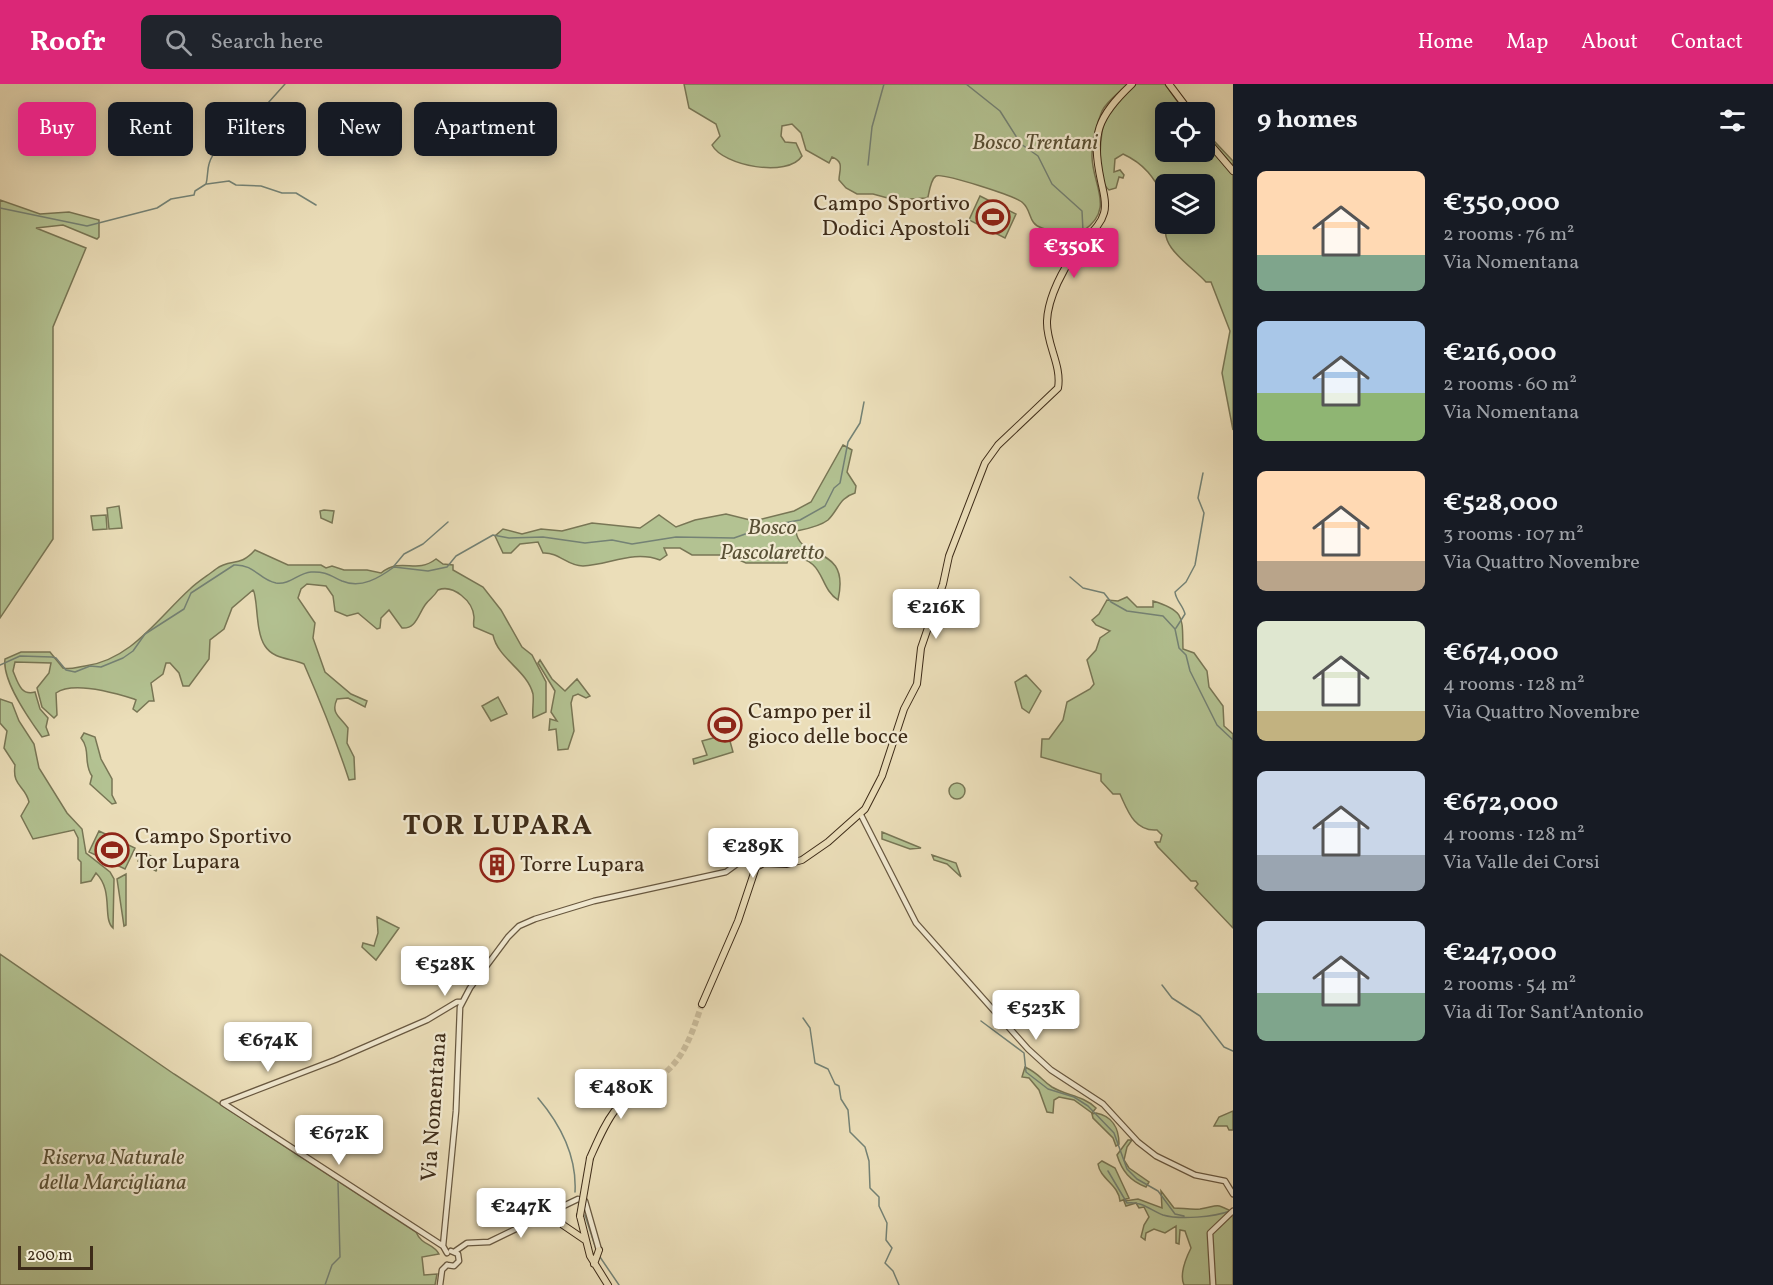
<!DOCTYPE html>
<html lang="en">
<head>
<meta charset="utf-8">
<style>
  :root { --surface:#171b24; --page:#20242c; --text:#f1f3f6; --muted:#9ea1a6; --accent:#db2777 }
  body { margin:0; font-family:Vollkorn,serif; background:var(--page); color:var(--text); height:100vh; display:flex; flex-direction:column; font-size:22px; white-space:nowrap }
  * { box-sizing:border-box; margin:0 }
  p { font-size:20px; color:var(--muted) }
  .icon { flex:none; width:33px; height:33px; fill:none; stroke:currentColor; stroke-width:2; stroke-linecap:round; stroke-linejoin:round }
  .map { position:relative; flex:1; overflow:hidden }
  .side { display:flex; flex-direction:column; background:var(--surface); width:540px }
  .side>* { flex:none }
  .top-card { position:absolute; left:18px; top:18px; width:570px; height:54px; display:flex; gap:12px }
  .tools { position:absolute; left:1155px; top:18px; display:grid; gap:12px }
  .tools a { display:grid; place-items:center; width:60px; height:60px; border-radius:9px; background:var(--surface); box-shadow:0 3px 15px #0003; font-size:30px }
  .scale { position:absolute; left:18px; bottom:15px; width:75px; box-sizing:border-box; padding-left:6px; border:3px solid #3d2b18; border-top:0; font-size:16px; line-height:21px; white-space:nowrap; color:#3d2b18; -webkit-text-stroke:4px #f2ead2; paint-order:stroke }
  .price { position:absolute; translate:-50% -51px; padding:0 14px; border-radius:6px; background:#fff; color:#222; font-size:20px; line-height:39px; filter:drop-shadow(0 2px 3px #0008) }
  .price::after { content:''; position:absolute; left:50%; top:36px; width:18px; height:14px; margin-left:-9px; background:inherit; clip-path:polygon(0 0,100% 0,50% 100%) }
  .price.current { background:var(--accent); color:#fff }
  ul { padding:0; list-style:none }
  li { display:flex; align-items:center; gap:18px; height:150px; padding:0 24px }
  li span { display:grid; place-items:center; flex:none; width:168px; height:120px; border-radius:9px; color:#555 }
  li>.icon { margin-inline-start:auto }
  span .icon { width:72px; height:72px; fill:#fffc; stroke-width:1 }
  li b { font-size:26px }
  h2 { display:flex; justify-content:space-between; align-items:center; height:72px; padding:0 24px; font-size:26px }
  .pill { padding:0 21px; border-radius:9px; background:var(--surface); box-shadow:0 3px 15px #0003; font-size:21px; line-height:54px }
  .pill.current { background:var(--accent); color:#fff }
  header { display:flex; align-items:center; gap:36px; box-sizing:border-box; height:84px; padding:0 30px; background:var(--accent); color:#fff }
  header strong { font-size:28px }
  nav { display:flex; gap:33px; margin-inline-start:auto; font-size:21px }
  .search { width:420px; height:54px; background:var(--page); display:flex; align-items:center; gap:15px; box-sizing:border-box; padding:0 21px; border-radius:9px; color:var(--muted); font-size:22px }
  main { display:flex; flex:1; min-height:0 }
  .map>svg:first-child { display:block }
</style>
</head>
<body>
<header>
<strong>Roofr</strong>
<div class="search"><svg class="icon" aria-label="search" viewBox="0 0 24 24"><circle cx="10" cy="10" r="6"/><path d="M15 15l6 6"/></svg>Search here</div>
<nav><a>Home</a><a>Map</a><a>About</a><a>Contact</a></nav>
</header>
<main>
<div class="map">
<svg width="1233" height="1201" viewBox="0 0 1233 1201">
  <rect width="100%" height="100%" fill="#ebdeb9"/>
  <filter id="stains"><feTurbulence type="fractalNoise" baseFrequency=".00333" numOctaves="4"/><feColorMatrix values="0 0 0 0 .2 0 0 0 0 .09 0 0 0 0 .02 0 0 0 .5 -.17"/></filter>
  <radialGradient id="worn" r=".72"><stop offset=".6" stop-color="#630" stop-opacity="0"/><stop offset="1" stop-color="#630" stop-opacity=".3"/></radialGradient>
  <path fill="#b3c292" stroke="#787655" stroke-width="1.5" d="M 684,0 L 1128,0 C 1120,8 1107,17 1102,27 C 1097,39 1092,58 1092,72 C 1092,101 1116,125 1083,147 C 1070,147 1054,149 1042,144 C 1028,140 1032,127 1023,119 C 1016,112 943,89 936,92 C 931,95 929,108 928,113 L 926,114 L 895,116 L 873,110 L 857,110 L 846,104 L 839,96 C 839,86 845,78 832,73 L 829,79 L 806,66 L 801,49 L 792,40 L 782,42 L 781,52 L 785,58 L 796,59 L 802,72 C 788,94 723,82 712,61 L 720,52 L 716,40 L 689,24 Z
    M 1136,0 L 1165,0 L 1185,28 L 1166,28 L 1166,68 L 1204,68 L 1205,54 L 1214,57 L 1233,77 L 1233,346 L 1222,289 L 1230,247 L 1211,198 L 1206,198 C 1192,182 1158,163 1167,140 L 1204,140 L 1204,100 L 1166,100 L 1165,114 C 1154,94 1145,80 1123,70 L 1115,75 L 1114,88 L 1120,86 L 1124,91 L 1123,94 L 1119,93 L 1116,104 L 1109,106 C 1095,95 1100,46 1107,30 C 1111,19 1128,8 1136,0 Z
    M 980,112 L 1016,130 L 1005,154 L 969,136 Z
    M 0,116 L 40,130 L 69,128 L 99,136 L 99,153 L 97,155 L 63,141 L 36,144 L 86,164 L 53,243 L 53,455 L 0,534 Z
    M 843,361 L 852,366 L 847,388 L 856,402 L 855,409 C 839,414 839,425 828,436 C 819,443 806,445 796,447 C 799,478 851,459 838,516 C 817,502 827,475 789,472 L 787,479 L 746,479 L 728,471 L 692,471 L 680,464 L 664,464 L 667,471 L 660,476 C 633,466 609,481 583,482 C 567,482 559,468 543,469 L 538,458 L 520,460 L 511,469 L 503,469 L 495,452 L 503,445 L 522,450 L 541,445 L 562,447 L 592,439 L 640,444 L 659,431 L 676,443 L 695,436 L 726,430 L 754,437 L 794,427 L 811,418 Z
    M 119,422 L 122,444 L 109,445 L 107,424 Z
    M 324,426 L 334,427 L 332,439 L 321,434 L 320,427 Z
    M 106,431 L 107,445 L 93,446 L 91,432 Z
    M 255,466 L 288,481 L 321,481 L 326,484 L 332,482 L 344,486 L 367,486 L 381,489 C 403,472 415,491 436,475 L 443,480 L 453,481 L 453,486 L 483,503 L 501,526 L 522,563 L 532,571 L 546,598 L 546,628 L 533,634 C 532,626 534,617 533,610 C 527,586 498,575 493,551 L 474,543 C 473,540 474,537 474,533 C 473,517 453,500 438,506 C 434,513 429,515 425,521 C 418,531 416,545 402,544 L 389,526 L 381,534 L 380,544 L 377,545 L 358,529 L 347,532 L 335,527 L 333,512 L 326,502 L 307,500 L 301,505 L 298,514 L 315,539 L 313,554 L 325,588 L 351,610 L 367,617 L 365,623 L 348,614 L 337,615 C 330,630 341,633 348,644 L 347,659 L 354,673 L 355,695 L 349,696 C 336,656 321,619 304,580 C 292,574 274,576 265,562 C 255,548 258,512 253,506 L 232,524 L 224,545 L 210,556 L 209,575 L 189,602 L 183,602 L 179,589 L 170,579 L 166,579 L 163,590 L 151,599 L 154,617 L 149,617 L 137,628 L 133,625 L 136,616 L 134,615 C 115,609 73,597 56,609 L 57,631 L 54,634 L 42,623 L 37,604 L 49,589 L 51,579 L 15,578 L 13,587 C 18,599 21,612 35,608 L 40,625 L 48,634 L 46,643 L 49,651 L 42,653 C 29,635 2,597 5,575 L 21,568 L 50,568 L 63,584 C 71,586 77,583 85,582 C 131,576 158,534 190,505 C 197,498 207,492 216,485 C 231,474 239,484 255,466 Z
    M 1127,513 L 1137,523 L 1153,523 L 1153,517 C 1186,527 1182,534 1183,565 L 1194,569 L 1207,587 L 1209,603 L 1223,622 L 1224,642 L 1233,650 L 1233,844 L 1195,804 L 1198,800 L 1196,797 L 1191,797 L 1158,763 L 1155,758 L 1160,758 L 1162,751 L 1157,746 C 1134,748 1127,725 1120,710 L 1113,710 L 1101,697 L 1101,690 L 1041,673 L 1042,655 L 1049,655 L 1063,636 L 1067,618 L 1090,605 L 1094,600 L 1087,576 L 1096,566 L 1100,554 L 1110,547 L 1096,541 L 1092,536 L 1099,530 L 1107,516 L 1118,517 Z
    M 540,576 L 552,595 L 565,607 L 577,595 L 590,612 L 586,614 L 578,610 L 573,612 L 571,619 L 574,647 L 568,665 L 558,666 L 556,645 L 549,646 L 550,635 L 557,637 L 551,628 L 555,607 L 538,579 Z
    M 1026,591 L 1041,607 L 1029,629 L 1022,624 L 1015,598 Z
    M 498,613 L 507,630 L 491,637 L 482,622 Z
    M 0,615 L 12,619 L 19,637 L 34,660 L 39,684 L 67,729 L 82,745 L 86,769 L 110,788 L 114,795 L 113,844 C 102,834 114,807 96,789 L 91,797 L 81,799 L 81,778 L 78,775 L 78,754 L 74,746 L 33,755 L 21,732 L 29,718 C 25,701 12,703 15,681 L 4,664 L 7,647 L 0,639 Z
    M 84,649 L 95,653 L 101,675 L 112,695 L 112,711 L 116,719 L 112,720 L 90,700 L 92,692 C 83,680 91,666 81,654 Z
    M 728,650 L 733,668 L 694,680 L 693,675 L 707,671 L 702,657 Z
    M949 707a8 8 0 1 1 16 0a8 8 0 1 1-16 0Z
    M 99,747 L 135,764 L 125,785 L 89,768 Z
    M 882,748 L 921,764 L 910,765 L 882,755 Z
    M 144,768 L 161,778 L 156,787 L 138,777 Z
    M 932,771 L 956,779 L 961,793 L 947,780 L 934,776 Z
    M 126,790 L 126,841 L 124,842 L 117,795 Z
    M 377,833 L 399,844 L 376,876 L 362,863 L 363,859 L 374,862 L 378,849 Z
    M 0,870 L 174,990 L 416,1148 C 422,1162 433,1159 439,1170 L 422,1173 L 424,1191 L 437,1190 L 435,1201 L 0,1201 Z
    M 1025,983 C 1040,990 1041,996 1052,1003 C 1067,1012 1082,1011 1096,1024 L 1092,1029 L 1074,1016 L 1059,1013 L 1054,1016 L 1053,1029 L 1047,1028 L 1039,1006 L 1029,994 L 1022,993 Z
    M 1233,1027 L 1233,1046 L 1229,1046 L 1227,1042 L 1214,1042 L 1219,1033 Z
    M 1096,1029 C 1112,1032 1119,1044 1119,1060 L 1116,1062 L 1113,1054 L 1093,1034 L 1092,1030 Z
    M 1128,1056 L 1132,1056 L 1127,1063 L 1124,1076 L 1129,1084 L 1149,1098 L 1146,1103 C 1130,1097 1122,1087 1117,1071 Z
    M 1102,1077 L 1115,1084 L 1129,1114 L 1120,1117 C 1119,1101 1100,1095 1098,1080 Z
    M 1161,1107 L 1174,1124 C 1182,1124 1192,1126 1200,1125 C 1219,1122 1214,1118 1233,1128 L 1233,1201 L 1184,1201 C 1179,1190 1186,1174 1191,1164 L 1185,1147 L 1180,1146 L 1179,1160 L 1176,1159 L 1176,1142 L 1165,1149 L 1154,1145 L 1146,1149 L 1145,1156 L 1141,1153 L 1144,1141 L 1149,1133 L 1144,1123 L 1139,1124 L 1136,1119 L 1126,1122 L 1124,1117 L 1138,1115 L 1162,1124 Z"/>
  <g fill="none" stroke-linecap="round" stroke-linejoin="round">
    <path stroke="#748275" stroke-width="1.5" d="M 966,0 L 1000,27 L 1021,60 L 1038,72 L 1052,100 L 1082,127 L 1083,147
      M 868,81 L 872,43 L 884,0
      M 207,100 L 229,97 L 236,101 L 261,102 L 282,109 L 296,109 L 316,121
      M 0,124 L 87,142 L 157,124 L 171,115 L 194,111 L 195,107 L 206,100 C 208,93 207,87 209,80 C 212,68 226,55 237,51 L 236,43 L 248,35 L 256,24 L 268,19 L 285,0
      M 394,482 L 404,470 L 423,460 L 448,438
      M 1070,493 L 1083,504 L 1104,509 L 1111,518 L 1127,527 L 1163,532 L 1175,545 L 1179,564 L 1186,571 L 1190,587 L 1217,641 L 1233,656
      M 1176,544 L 1185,530 C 1183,521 1176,517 1175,508 L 1186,498 L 1195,481 L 1204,429 L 1198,414 L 1203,389
      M 0,581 L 20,572 L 52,573 L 56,574 L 66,586 L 75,588 L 90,582 L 101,583 L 123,574 L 133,567 L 145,550 L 184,525 L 191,509 L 234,481 C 255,480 259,496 276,499 C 290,501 298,489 311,488 C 325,487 331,492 342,497 C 361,505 379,494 394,483 L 428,487 L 447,483 L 456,472 L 493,451 L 509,454 L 543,453 L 585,459 L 612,456 L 632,460 L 676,453 L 734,454 L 768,442 L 800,436 L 825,422 L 834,404 L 840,399 L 848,358 L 860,339 L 864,318
      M 1162,901 L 1172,914 L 1200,932 L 1224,963 L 1233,967
      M 803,934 L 810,944 L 815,979 L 828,985 L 835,1000 L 839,1002 L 841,1015 L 848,1026 L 850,1048 L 865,1063 L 869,1077 L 870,1104 L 879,1113 L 879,1122 L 887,1139 L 886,1156 L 892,1164 L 885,1179 L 893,1187 L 899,1201
      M 981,937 L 1024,969 L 1026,988 L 1048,1005 L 1074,1013 L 1088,1022 L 1114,1049 L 1127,1085 L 1137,1095 L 1158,1107 L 1175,1130 L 1184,1132
      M 538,1014 C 560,1040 577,1072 575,1108
      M 1108,1087 L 1127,1119 C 1142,1117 1150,1126 1163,1131 C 1180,1136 1214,1133 1230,1127
      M 585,1131 L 596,1165
      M 600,1173 L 619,1201
      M 325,1201 L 332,1181 L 340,1173 L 338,1099"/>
    <path stroke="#c8ba99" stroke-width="6" stroke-dasharray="6 3" stroke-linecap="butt" d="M 652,998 C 683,980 691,952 702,920"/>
    <defs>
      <path id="minor" d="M 861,731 L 916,839 L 1028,965 L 1051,986 L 1103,1020 L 1138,1058 L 1156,1072 L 1195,1091 L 1225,1097 L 1233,1110
        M 223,1019 L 443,1162
        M 223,1019 L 335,976 L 427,936 L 457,918 L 462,918
        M 454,1168 L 467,1159 L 489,1158 L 578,1115 L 585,1117 L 599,1166
        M 447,1169 L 443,1162 L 456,1027 L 460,923 L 470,904 L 508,853 L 519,842 L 535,835 L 594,817 L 726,788 L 748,772
        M 447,1181 L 454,1182 L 459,1177 L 458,1170 L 451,1167
        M 440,1201 L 442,1186 L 447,1181
        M 1213,1201 L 1210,1149 L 1233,1127"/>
      <path id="major" d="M 1169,0 L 1190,28
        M 1204,53 L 1233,87
        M 772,778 L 756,767 L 750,769 L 748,774 L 750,781 L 756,783 L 764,779 L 787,780 L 802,776 L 828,758 L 865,725 L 882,692 L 904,625 L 917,600 L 921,564 L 943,500 L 949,472 L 985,379 L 998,361 L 1058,304 C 1062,281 1046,260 1047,237 C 1048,213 1064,184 1077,165 C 1085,153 1100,144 1104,129 C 1107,119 1103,107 1101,97 C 1091,50 1097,33 1132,0
        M 702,920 L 738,837 L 756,783
        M 590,1074 C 607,1036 614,1017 652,998
        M 555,1126 L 563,1141 L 585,1156
        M 580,1132 L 590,1172 L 608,1201
        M 594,1180 L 599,1166"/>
    </defs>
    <use href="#minor" stroke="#685840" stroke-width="7"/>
    <use href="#major" stroke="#3d2b18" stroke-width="8"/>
    <use href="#minor" stroke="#f2ead2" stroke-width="4.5"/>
    <use href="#major" stroke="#ebdeb9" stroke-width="6"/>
    <defs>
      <path id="major-bridge" d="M 580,1132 L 590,1074"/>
    </defs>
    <use href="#major-bridge" stroke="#3d2b18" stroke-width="8" stroke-linecap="butt"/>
    <use href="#major-bridge" stroke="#ebdeb9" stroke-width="6"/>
  </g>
  <defs>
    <symbol id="stadium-ring" viewBox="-11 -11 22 22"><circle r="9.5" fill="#f2ead2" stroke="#8f2418" stroke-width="1.5"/><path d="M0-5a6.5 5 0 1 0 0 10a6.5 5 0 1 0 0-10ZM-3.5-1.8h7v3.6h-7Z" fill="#8f2418"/></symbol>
    <symbol id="building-ring" viewBox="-11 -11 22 22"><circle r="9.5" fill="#f2ead2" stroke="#8f2418" stroke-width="1.5"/><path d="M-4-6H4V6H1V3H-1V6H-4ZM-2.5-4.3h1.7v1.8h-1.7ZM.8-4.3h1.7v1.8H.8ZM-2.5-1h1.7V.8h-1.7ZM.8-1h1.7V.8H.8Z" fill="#8f2418"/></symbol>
  </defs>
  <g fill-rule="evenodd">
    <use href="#stadium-ring" x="974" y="114" width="38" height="38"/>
    <use href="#stadium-ring" x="706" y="622" width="38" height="38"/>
    <use href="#stadium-ring" x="93" y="747" width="38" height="38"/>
    <use href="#building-ring" x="478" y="762" width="38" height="38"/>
  </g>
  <g text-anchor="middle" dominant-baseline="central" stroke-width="4.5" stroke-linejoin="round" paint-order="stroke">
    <g font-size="22" font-style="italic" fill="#5a5136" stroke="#f2ead2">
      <text x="1035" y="59">Bosco Trentani</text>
      <text x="772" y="444">Bosco<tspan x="772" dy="25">Pascolaretto</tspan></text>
      <text x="113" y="1074">Riserva Naturale<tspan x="113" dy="25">della Marcigliana</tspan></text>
    </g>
    <g font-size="22" fill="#3d2b18" stroke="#f2ead2" text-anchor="start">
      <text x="970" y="120" text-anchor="end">Campo Sportivo<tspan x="970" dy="25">Dodici Apostoli</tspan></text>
      <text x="748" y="628">Campo per il<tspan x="748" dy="25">gioco delle bocce</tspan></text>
      <text x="135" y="753">Campo Sportivo<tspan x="135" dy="25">Tor Lupara</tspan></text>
      <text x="520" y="781">Torre Lupara</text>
    </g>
    <g font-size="22" fill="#3d2b18" stroke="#f2ead2">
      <text transform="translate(435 1023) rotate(-86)">Via Nomentana</text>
    </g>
    <g font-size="28" font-weight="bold" letter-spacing="1.5" fill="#3d2b18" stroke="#f2ead2">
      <text x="498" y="742">TOR LUPARA</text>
    </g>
  </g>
  <rect width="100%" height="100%" filter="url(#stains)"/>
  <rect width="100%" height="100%" fill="url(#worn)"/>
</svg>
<div class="tools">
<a><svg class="icon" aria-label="locate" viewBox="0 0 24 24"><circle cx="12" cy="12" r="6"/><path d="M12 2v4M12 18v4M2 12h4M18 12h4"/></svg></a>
<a><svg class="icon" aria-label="layers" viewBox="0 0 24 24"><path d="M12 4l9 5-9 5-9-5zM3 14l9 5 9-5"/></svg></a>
</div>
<div class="scale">200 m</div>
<b class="price current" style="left:1074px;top:195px">€350K</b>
<b class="price" style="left:936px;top:556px">€216K</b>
<b class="price" style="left:753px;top:795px">€289K</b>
<b class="price" style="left:445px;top:913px">€528K</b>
<b class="price" style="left:1036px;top:957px">€523K</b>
<b class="price" style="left:268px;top:989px">€674K</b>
<b class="price" style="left:621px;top:1036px">€480K</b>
<b class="price" style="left:339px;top:1082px">€672K</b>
<b class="price" style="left:521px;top:1155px">€247K</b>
<div class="top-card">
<a class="pill current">Buy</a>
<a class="pill">Rent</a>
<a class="pill">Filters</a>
<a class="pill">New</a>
<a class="pill">Apartment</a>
</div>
</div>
<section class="side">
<h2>9 homes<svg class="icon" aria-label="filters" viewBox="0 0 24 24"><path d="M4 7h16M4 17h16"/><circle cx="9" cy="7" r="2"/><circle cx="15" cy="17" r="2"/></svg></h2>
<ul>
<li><span style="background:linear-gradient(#ffd9b3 70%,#7fa58c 0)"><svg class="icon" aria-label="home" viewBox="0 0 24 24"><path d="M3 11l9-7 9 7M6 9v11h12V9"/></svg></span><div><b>€350,000</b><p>2 rooms · 76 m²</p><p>Via Nomentana</p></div></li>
<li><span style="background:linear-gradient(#a9c7e8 60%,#8fb573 0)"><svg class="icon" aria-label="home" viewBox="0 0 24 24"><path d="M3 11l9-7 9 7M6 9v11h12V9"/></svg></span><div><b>€216,000</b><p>2 rooms · 60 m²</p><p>Via Nomentana</p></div></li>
<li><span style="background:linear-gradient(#ffd9b3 75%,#b9a48a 0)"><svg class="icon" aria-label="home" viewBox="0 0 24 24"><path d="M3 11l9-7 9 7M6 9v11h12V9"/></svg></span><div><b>€528,000</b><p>3 rooms · 107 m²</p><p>Via Quattro Novembre</p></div></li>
<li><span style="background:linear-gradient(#dfe7d0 75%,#c2b280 0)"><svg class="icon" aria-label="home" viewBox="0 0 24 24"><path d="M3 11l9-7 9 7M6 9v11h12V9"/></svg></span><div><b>€674,000</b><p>4 rooms · 128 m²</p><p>Via Quattro Novembre</p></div></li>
<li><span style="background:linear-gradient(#c9d6e8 70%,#9aa5b1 0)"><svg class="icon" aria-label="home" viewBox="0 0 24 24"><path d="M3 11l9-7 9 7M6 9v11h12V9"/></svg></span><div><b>€672,000</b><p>4 rooms · 128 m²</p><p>Via Valle dei Corsi</p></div></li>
<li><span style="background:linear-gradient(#c9d6e8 60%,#7fa58c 0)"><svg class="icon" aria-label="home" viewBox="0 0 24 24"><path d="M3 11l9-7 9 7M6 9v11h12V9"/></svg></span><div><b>€247,000</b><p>2 rooms · 54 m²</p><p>Via di Tor Sant'Antonio</p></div></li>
</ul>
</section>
</main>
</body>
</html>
